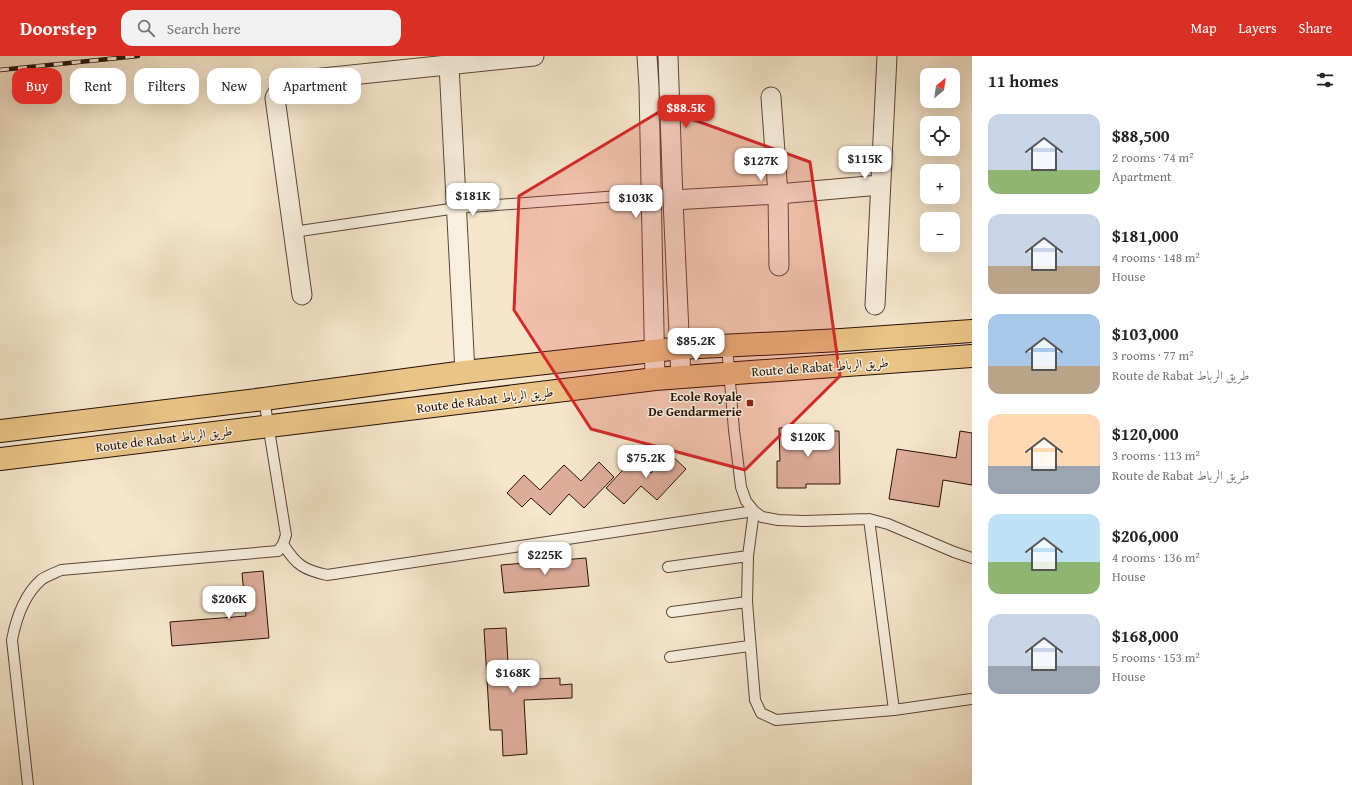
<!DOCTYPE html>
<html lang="en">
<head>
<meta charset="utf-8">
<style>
  :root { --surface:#fff; --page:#f2f2f2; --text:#222; --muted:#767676; --accent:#d93025 }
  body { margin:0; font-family:"Gentium Book Plus",Amiri,serif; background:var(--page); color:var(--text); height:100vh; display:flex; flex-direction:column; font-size:15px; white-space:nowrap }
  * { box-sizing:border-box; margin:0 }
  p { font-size:13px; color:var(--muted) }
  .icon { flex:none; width:22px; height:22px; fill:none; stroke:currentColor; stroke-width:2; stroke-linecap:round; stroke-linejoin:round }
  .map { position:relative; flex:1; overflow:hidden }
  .details { display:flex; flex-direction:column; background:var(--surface); width:380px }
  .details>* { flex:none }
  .banner { position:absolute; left:12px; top:12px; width:380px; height:36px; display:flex; gap:8px }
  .needle { width:26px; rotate:29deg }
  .tools { position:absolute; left:920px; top:12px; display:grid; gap:8px }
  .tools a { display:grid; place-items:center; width:40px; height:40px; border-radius:8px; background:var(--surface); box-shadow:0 4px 16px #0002; font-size:20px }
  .price { position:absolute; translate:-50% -34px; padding:0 9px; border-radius:8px; background:#fff; color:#222; font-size:13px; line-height:26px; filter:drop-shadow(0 1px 2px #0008) }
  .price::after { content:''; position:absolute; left:50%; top:24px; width:12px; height:9px; margin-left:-6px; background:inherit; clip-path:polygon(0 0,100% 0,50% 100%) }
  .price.active { background:var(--accent); color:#fff }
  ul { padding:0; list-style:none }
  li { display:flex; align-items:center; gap:12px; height:100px; padding:0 16px }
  li span { display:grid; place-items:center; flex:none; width:112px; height:80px; border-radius:12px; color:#555 }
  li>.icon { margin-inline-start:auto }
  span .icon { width:48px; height:48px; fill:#fffc; stroke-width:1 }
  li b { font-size:17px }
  h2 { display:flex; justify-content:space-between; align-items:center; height:48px; padding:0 16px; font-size:17px }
  .tag { padding:0 14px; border-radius:12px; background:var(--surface); box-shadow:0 4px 16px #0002; font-size:14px; line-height:36px }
  .tag.active { background:var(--accent); color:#fff }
  header { display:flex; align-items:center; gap:24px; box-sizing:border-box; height:56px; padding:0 20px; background:var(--accent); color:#fff }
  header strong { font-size:19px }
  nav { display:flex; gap:22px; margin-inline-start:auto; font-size:14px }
  .search { width:280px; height:36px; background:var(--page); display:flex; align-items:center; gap:10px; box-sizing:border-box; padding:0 14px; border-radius:12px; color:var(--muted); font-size:15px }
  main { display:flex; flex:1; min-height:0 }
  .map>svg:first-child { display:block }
</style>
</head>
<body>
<header>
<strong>Doorstep</strong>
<div class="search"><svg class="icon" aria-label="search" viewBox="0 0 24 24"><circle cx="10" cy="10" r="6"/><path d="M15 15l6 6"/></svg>Search here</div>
<nav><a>Map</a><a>Layers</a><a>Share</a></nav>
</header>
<main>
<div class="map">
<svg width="972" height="729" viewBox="0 0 972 729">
  <rect width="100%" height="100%" fill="#f5e6cc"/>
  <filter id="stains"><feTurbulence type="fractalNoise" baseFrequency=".005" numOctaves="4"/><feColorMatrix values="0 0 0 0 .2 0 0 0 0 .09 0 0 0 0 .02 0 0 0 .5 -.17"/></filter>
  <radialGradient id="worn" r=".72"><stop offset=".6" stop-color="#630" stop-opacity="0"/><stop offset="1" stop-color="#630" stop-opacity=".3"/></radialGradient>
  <path fill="#deac9b" stroke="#271106" d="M 805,371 L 805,375 L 839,375 L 840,428 L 806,428 L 806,432 L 777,432 L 777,405 L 780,405 L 779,372 Z
    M 960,375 L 972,377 L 972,429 L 943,424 L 939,451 L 889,443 L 897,393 L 956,402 Z
    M 670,398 L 686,413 L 657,444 L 641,430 L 624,448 L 606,432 L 635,401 L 651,417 Z
    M 599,406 L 614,421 L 584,452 L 569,438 L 550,459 L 531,442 L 522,451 L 507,437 L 524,419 L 540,434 L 564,409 L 581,425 Z
    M 586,502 L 589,530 L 504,537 L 501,509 Z
    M 263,515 L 269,582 L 172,590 L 170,566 L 246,560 L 242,517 Z
    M 506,572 L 509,624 L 560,622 L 560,629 L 572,628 L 572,642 L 524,644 L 527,698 L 503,700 L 502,674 L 490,674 L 484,573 Z"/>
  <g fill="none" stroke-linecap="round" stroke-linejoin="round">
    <defs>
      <path id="service" d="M 293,176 L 457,152 L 619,140
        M 727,290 L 734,374 L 741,431 L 746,445 L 754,455 L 762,461 L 778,464 L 804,465 L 869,463 L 888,468 L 954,496 L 972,502
        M 283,488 C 296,509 304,514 327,519 L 754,455 L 748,500 L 747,546 L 755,644 L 761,657 L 776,664 L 894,654 L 869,463
        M 668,511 L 748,500
        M 672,556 L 747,546
        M 670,601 L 749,590
        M 894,654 L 971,643
        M 28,729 L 12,584 C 16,563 24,539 41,524 C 46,520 55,517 61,514 L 278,495 L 283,488 L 286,479 L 264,343"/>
      <path id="minor" d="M 647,0 L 649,31 L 655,323
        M 668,0 L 673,144
        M 449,9 L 465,316
        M 771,41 L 778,138 L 779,210
        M 302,239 L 275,42 L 284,26 L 534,0
        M 875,249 L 887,0
        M 681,321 L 673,144 L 778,138 L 880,129"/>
      <path id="primary" d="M 0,375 L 264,343 L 465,316 L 680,292 L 841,284 L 972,275
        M 0,403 L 655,323 L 972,300"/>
    </defs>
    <use href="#service" stroke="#5a4638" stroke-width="12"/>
    <use href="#minor" stroke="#5a4638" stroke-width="21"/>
    <use href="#primary" stroke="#271106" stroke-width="24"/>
    <use href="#service" stroke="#f8efde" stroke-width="10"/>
    <use href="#minor" stroke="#f8efde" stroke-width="19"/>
    <use href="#primary" stroke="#eac386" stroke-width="22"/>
    <defs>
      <path id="rail" d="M 0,14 L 138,0"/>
    </defs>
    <use href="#rail" stroke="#271106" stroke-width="4.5"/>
    <use href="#rail" stroke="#f8efde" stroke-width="3" stroke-dasharray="9" stroke-linecap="butt"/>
  </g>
  <path fill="#d62828" fill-opacity="0.2" stroke="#d62828" stroke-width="3" stroke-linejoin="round" d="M 664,53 L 810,106 L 840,320 L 745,414 L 591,373 L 514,254 L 519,140 Z"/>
  <rect fill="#8f2418" stroke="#f8efde" stroke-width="1.5" x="746" y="343" width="8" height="8" rx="2"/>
  <g text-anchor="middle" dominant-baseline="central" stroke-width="3" stroke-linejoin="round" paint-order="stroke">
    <g font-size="13" fill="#271106" stroke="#f8efde">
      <text transform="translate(820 311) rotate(-4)">Route de Rabat طريق الرباط</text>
      <text transform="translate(485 344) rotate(-7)">Route de Rabat طريق الرباط</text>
      <text transform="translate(164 383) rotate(-7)">Route de Rabat طريق الرباط</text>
    </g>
    <g font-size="13" font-weight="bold" fill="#271106" stroke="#f8efde" text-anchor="end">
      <text x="742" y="340">Ecole Royale<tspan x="742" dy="15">De Gendarmerie</tspan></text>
    </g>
  </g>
  <rect width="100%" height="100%" filter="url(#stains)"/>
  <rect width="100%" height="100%" fill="url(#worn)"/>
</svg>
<div class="tools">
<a><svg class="needle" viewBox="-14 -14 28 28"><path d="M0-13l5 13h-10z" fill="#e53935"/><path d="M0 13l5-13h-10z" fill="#767676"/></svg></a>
<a><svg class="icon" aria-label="locate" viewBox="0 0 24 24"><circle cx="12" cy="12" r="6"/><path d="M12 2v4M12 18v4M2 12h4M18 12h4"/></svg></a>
<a>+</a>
<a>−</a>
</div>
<b class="price active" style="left:686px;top:73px">$88.5K</b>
<b class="price" style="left:865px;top:124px">$115K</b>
<b class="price" style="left:761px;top:126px">$127K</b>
<b class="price" style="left:473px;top:161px">$181K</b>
<b class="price" style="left:636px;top:163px">$103K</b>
<b class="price" style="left:696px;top:306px">$85.2K</b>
<b class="price" style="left:808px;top:402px">$120K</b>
<b class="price" style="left:646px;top:423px">$75.2K</b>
<b class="price" style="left:545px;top:520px">$225K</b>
<b class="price" style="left:229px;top:564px">$206K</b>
<b class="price" style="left:513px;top:638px">$168K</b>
<div class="banner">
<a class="tag active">Buy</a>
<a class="tag">Rent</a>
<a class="tag">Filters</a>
<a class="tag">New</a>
<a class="tag">Apartment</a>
</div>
</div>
<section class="details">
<h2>11 homes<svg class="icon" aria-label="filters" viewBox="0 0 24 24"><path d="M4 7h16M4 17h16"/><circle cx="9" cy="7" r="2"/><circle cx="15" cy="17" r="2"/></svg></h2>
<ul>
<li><span style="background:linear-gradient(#c9d6e8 70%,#8fb573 0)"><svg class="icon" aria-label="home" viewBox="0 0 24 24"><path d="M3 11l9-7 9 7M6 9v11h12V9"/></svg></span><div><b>$88,500</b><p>2 rooms · 74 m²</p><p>Apartment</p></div></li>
<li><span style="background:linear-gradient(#c9d6e8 65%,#b9a48a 0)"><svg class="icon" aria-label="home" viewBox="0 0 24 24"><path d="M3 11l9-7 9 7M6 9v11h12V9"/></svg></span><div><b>$181,000</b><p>4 rooms · 148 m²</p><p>House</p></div></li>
<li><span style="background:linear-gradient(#a9c7e8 65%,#b9a48a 0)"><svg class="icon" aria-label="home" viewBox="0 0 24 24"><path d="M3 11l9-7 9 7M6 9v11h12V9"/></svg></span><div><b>$103,000</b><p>3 rooms · 77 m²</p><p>Route de Rabat طريق الرباط</p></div></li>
<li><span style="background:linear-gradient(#ffd9b3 65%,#9aa5b1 0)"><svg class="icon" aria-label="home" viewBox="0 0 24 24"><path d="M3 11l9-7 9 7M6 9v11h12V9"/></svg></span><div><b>$120,000</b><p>3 rooms · 113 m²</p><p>Route de Rabat طريق الرباط</p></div></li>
<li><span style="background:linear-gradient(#bfe0f5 60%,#8fb573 0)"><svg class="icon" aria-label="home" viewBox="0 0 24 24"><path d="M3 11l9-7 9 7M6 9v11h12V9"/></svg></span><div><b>$206,000</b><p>4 rooms · 136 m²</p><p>House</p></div></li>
<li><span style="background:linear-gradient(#c9d6e8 65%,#9aa5b1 0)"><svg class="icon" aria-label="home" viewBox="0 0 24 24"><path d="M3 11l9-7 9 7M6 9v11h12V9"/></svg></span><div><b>$168,000</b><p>5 rooms · 153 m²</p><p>House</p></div></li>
</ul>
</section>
</main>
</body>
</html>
